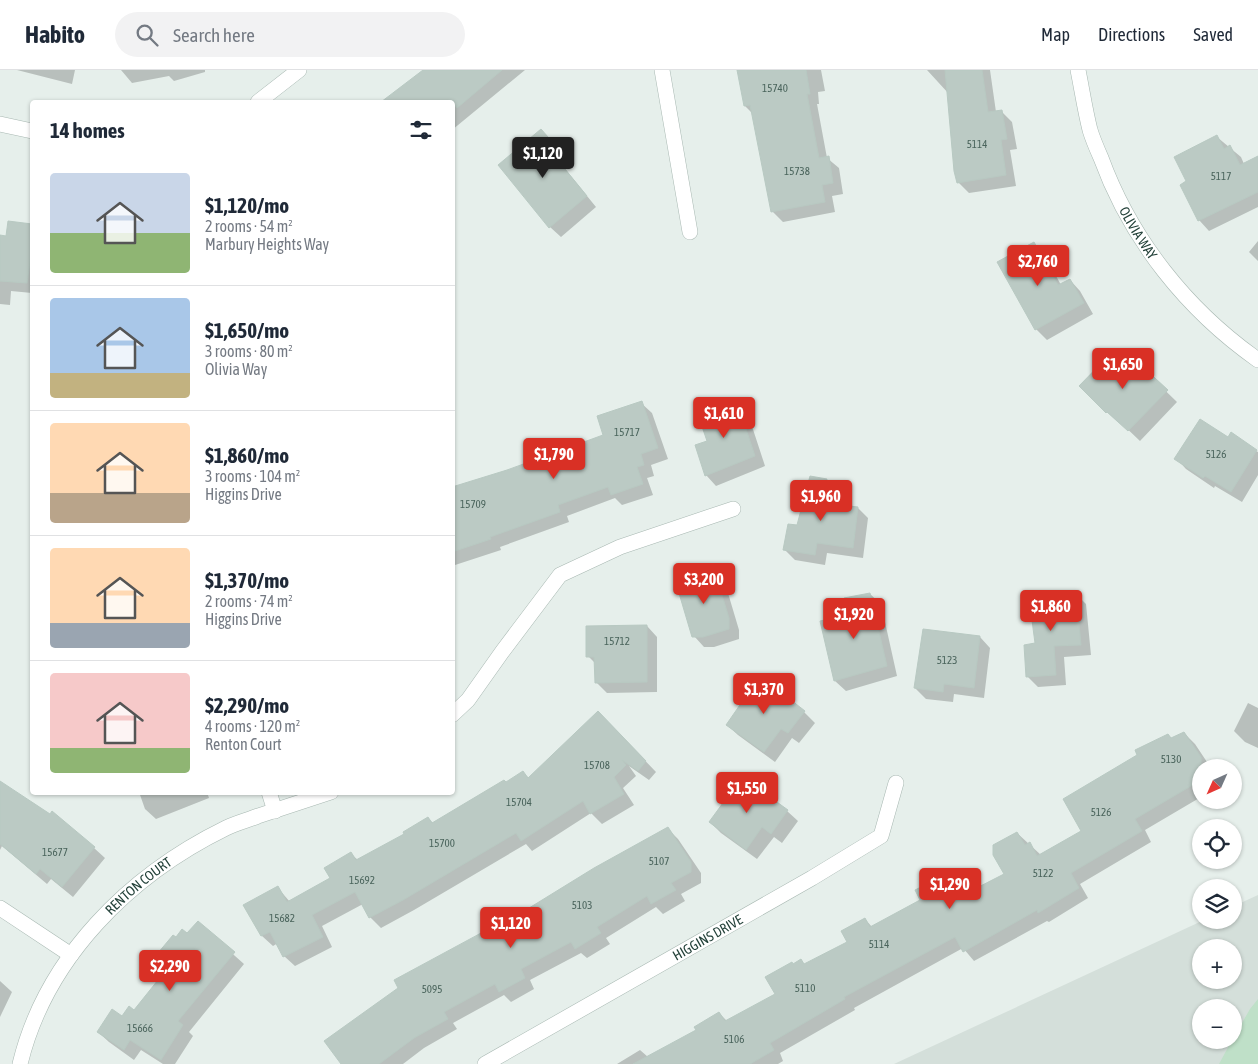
<!DOCTYPE html>
<html lang="en">
<head>
<meta charset="utf-8">
<style>
  :root { --surface:#fff; --page:#f2f2f3; --text:#1f2937; --muted:#747a83; --line:#e0e1e3; --accent:#d93025 }
  body { margin:0; font-family:"Asap Condensed",sans-serif; background:var(--page); color:var(--text); height:100vh; display:flex; flex-direction:column; font-size:19px; white-space:nowrap }
  * { box-sizing:border-box; margin:0 }
  p { font-size:16px; color:var(--muted) }
  .icon { flex:none; width:28px; height:28px; fill:none; stroke:currentColor; stroke-width:2; stroke-linecap:round; stroke-linejoin:round }
  .map { position:relative; flex:1; overflow:hidden }
  .drawer { position:absolute; left:30px; top:30px; width:425px; height:695px; display:flex; flex-direction:column; background:var(--surface); border-radius:5px; box-shadow:0 1px 4px #0004 }
  .drawer>* { flex:none }
  .needle { width:32px; rotate:225deg }
  .controls { position:absolute; left:1192px; top:689px; display:grid; gap:10px }
  .controls a { display:grid; place-items:center; width:50px; height:50px; border-radius:50%; background:var(--surface); box-shadow:0 1px 4px #0004; font-size:25px }
  .price { position:absolute; translate:-50% -42px; padding:0 11px; border-radius:5px; background:var(--accent); color:#fff; font-size:16px; line-height:32px; filter:drop-shadow(0 1px 2px #0008) }
  .price::after { content:''; position:absolute; left:50%; top:30px; width:15px; height:11px; margin-left:-8px; background:inherit; clip-path:polygon(0 0,100% 0,50% 100%) }
  .price.on { background:#222; color:#fff }
  ul { padding:0; list-style:none }
  li { display:flex; align-items:center; gap:15px; height:125px; padding:0 20px }
  li+li { border-top:1px solid var(--line) }
  li span { display:grid; place-items:center; flex:none; width:140px; height:100px; border-radius:5px; color:#555 }
  li>.icon { margin-inline-start:auto }
  span .icon { width:60px; height:60px; fill:#fffc; stroke-width:1 }
  li b { font-size:21px }
  h2 { display:flex; justify-content:space-between; align-items:center; height:60px; padding:0 20px; font-size:21px }
  header { display:flex; align-items:center; gap:30px; box-sizing:border-box; height:70px; padding:0 25px; background:var(--surface); border-bottom:1px solid var(--line) }
  header strong { font-size:24px }
  nav { display:flex; gap:28px; margin-inline-start:auto; font-size:18px }
  .search { width:350px; height:45px; background:var(--page); display:flex; align-items:center; gap:12px; box-sizing:border-box; padding:0 18px; border-radius:28px; color:var(--muted); font-size:19px }
  .map>svg:first-child { display:block }
</style>
</head>
<body>
<header>
<strong>Habito</strong>
<div class="search"><svg class="icon" aria-label="search" viewBox="0 0 24 24"><circle cx="10" cy="10" r="6"/><path d="M15 15l6 6"/></svg>Search here</div>
<nav><a>Map</a><a>Directions</a><a>Saved</a></nav>
</header>
<div class="map">
<svg width="1258" height="994" viewBox="0 0 1258 994">
  <rect width="100%" height="100%" fill="#e6efeb"/>
  <path fill="#d4dfda" fill-rule="evenodd" d="M 1258,825 L 1258,994 L 894,994 L 1204,850 L 1234,850 L 1234,836 ZM 1201,878 L 1234,878 L 1234,910 L 1201,910 ZM 1201,938 L 1234,938 L 1234,970 L 1201,970 Z"/>
  <path fill="#bfe0c8" d="M 1258,929 L 1258,994 L 1219,994 L 1232,970 L 1234,970 L 1234,967 L 1250,939 Z"/>
  <path fill="#0003" d="M 17,0 L 75,0 L 72,14 Z
    M 121,0 L 205,0 L 205,2 L 174,11 L 169,6 L 132,13 Z
    M 425,0 L 525,0 L 452,60 L 452,32 L 383,32 Z
    M 738,0 L 821,0 L 825,21 L 818,22 L 819,34 L 817,34 L 827,88 L 839,98 L 843,124 L 832,126 L 835,142 L 783,152 L 772,141 L 753,44 L 745,36 Z
    M 927,0 L 990,0 L 996,42 L 1001,41 L 1012,52 L 1017,79 L 1010,80 L 1016,116 L 969,123 L 958,112 L 949,24 Z
    M 1217,67 L 1241,87 L 1244,94 L 1258,97 L 1258,137 L 1209,161 L 1199,150 L 1188,112 Z
    M 551,71 L 571,94 L 565,99 L 596,137 L 561,167 L 550,157 Z
    M 10,152 L 32,156 L 32,223 L 11,221 L 10,235 L 0,234 L 0,166 L 7,168 Z
    M 1258,171 L 1258,191 L 1249,182 Z
    M 1034,174 L 1044,184 L 1061,215 L 1070,210 L 1080,221 L 1093,244 L 1047,270 L 1036,259 L 999,192 Z
    M 1143,299 L 1177,332 L 1140,371 L 1119,351 L 1118,352 L 1081,316 L 1138,305 Z
    M 641,333 L 652,343 L 668,389 L 651,395 L 654,406 L 647,408 L 653,425 L 622,435 L 615,428 L 567,446 L 569,452 L 500,477 L 501,480 L 452,496 L 452,418 L 508,401 L 605,366 Z
    M 737,333 L 748,344 L 765,396 L 716,416 L 706,405 L 708,372 Z
    M 1229,369 L 1258,382 L 1258,405 L 1242,432 L 1215,416 L 1214,418 L 1186,399 L 1176,388 Z
    M 826,410 L 836,421 L 834,435 L 858,438 L 868,448 L 863,488 L 827,483 L 825,495 L 795,490 L 785,480 Z
    M 715,503 L 725,513 L 739,560 L 739,569 L 714,577 L 704,577 L 694,566 Z
    M 1075,523 L 1086,534 L 1091,585 L 1064,587 L 1066,615 L 1038,617 L 1027,606 L 1037,574 Z
    M 870,524 L 881,534 L 897,606 L 846,621 L 835,611 L 822,552 L 849,545 Z
    M 647,556 L 657,567 L 657,622 L 607,623 L 596,612 L 596,594 L 588,586 Z
    M 980,567 L 990,578 L 984,628 L 954,624 L 953,632 L 926,629 L 915,618 Z
    M 760,608 L 804,642 L 815,653 L 799,673 L 792,668 L 775,692 L 738,665 L 727,655 Z
    M 1248,633 L 1258,638 L 1258,678 L 1245,672 L 1234,661 Z
    M 609,653 L 656,702 L 649,710 L 629,696 L 636,706 L 623,718 L 634,735 L 602,754 L 591,743 L 532,781 L 526,774 L 414,840 L 381,858 L 370,847 L 363,834 L 322,856 L 332,877 L 295,896 L 284,886 L 278,873 L 273,876 L 262,866 L 245,835 L 278,818 L 290,832 L 332,808 L 351,784 L 358,790 L 406,764 L 428,748 L 434,754 L 523,703 L 529,708 Z
    M 1184,663 L 1195,674 L 1211,698 L 1201,698 L 1201,727 L 1145,760 L 1151,772 L 1080,814 L 1088,828 L 1049,852 L 1047,851 L 974,891 L 963,878 L 854,938 L 855,940 L 780,983 L 783,991 L 778,994 L 617,994 L 640,980 L 648,987 L 698,960 L 719,943 L 727,951 L 777,925 L 793,895 L 801,891 L 805,895 L 849,873 L 865,849 L 872,857 L 922,830 L 942,807 L 952,817 L 955,816 L 965,826 L 1005,805 L 1017,763 L 1041,785 L 1083,762 L 1139,685 L 1168,665 L 1172,669 Z
    M 0,713 L 94,778 L 105,788 L 73,827 L 51,809 L 47,814 L 2,776 L 0,780 Z
    M 139,722 L 207,722 L 209,728 L 156,749 L 145,739 Z
    M 787,741 L 798,751 L 782,773 L 774,767 L 757,789 L 721,763 L 710,752 Z
    M 668,759 L 678,769 L 701,803 L 701,813 L 681,824 L 685,831 L 663,844 L 656,837 L 606,868 L 610,874 L 587,888 L 581,883 L 530,910 L 534,919 L 511,932 L 504,925 L 453,953 L 457,959 L 424,978 L 403,994 L 342,994 L 521,844 Z
    M 198,853 L 244,894 L 189,962 L 193,966 L 175,994 L 163,994 L 141,980 L 134,990 L 109,972 L 98,962 L 134,942 L 167,901 L 187,865 Z
    M 0,911 L 12,922 L 0,947 Z"/>
  <path fill="#bbcac4" stroke="#b8c9c2" d="M 423,0 L 502,0 L 457,38 L 452,32 L 381,32 Z
    M 737,0 L 806,0 L 810,24 L 807,24 L 819,88 L 829,86 L 833,113 L 822,115 L 825,132 L 771,142 L 750,35 L 744,36 Z
    M 945,0 L 982,0 L 988,42 L 1002,40 L 1007,69 L 1001,70 L 1006,105 L 957,113 L 954,101 Z
    M 541,59 L 562,83 L 556,88 L 587,126 L 549,158 L 498,95 Z
    M 1217,65 L 1224,79 L 1230,75 L 1240,95 L 1258,86 L 1258,122 L 1198,151 L 1180,115 L 1186,111 L 1174,87 Z
    M 8,151 L 32,154 L 32,178 L 27,213 L 0,211 L 0,165 L 6,166 Z
    M 1034,172 L 1058,215 L 1070,209 L 1084,233 L 1035,260 L 997,192 Z
    M 1114,280 L 1138,303 L 1143,297 L 1168,320 L 1128,361 L 1107,342 L 1106,343 L 1079,316 Z
    M 642,331 L 658,378 L 641,384 L 644,395 L 637,397 L 643,414 L 611,425 L 608,417 L 558,435 L 560,442 L 490,467 L 491,469 L 452,482 L 452,417 L 507,400 L 603,365 L 597,346 Z
    M 737,332 L 755,386 L 705,406 L 695,375 L 707,371 L 698,345 Z
    M 1200,349 L 1228,367 L 1231,362 L 1257,380 L 1231,422 L 1205,406 L 1203,408 L 1174,389 Z
    M 810,406 L 827,409 L 823,433 L 858,437 L 853,478 L 817,473 L 815,485 L 783,480 L 788,454 L 797,455 Z
    M 715,502 L 729,548 L 729,559 L 703,567 L 692,567 L 676,513 Z
    M 1076,522 L 1081,575 L 1054,576 L 1056,605 L 1026,607 L 1024,575 L 1035,573 L 1029,528 Z
    M 870,523 L 887,596 L 834,611 L 820,551 L 848,545 L 844,528 Z
    M 647,555 L 647,612 L 595,613 L 594,587 L 586,587 L 586,556 Z
    M 923,559 L 980,566 L 974,618 L 944,614 L 943,622 L 914,618 Z
    M 760,606 L 805,641 L 788,663 L 781,659 L 764,682 L 726,655 Z
    M 598,641 L 646,691 L 638,701 L 622,690 L 626,695 L 614,707 L 624,724 L 590,744 L 583,731 L 521,771 L 516,763 L 403,830 L 369,848 L 355,822 L 312,845 L 323,867 L 283,887 L 270,862 L 261,866 L 243,835 L 278,816 L 287,832 L 330,808 L 324,798 L 351,782 L 356,790 L 404,764 L 403,762 L 428,747 L 432,753 L 504,710 L 506,712 L 523,701 L 528,708 Z
    M 1184,662 L 1201,687 L 1201,710 L 1135,749 L 1142,761 L 1071,803 L 1079,818 L 1038,843 L 1037,840 L 963,882 L 955,867 L 844,927 L 845,929 L 770,973 L 774,980 L 750,994 L 633,994 L 696,960 L 694,957 L 719,942 L 725,951 L 775,924 L 765,907 L 792,892 L 793,894 L 801,889 L 804,894 L 847,872 L 841,861 L 865,848 L 870,857 L 920,830 L 915,820 L 943,806 L 949,817 L 955,815 L 961,826 L 1004,804 L 993,785 L 993,775 L 1017,762 L 1025,775 L 1030,772 L 1037,786 L 1081,761 L 1063,729 L 1137,685 L 1135,680 L 1168,664 L 1171,668 Z
    M 742,707 L 788,740 L 771,764 L 762,757 L 746,780 L 709,752 Z
    M 0,711 L 50,744 L 52,741 L 95,777 L 62,817 L 40,799 L 36,804 L 0,774 Z
    M 668,757 L 691,792 L 691,802 L 671,813 L 676,820 L 651,834 L 647,826 L 597,857 L 601,863 L 575,879 L 571,872 L 521,899 L 525,908 L 499,922 L 495,914 L 444,942 L 448,949 L 414,968 L 379,994 L 341,994 L 324,971 L 398,918 L 394,910 L 520,842 L 521,843 L 594,798 Z
    M 198,851 L 235,882 L 178,951 L 183,955 L 161,990 L 130,970 L 124,980 L 97,962 L 112,939 L 122,946 L 129,936 L 134,940 L 166,900 L 153,889 L 173,865 L 176,867 L 182,859 L 187,863 Z"/>
  <g fill="none" stroke-linecap="round" stroke-linejoin="round">
    <defs>
      <g id="minor">
        <path d="M 662,0 L 690,162"/>
        <path id="s1" d="M 1078,0 C 1082,20 1085,40 1090,60 C 1093,70 1097,79 1101,88 C 1131,170 1187,240 1258,290"/>
        <path d="M 258,32 L 299,0"/>
        <path d="M 0,54 L 32,61"/>
        <path d="M 452,645 L 468,630 L 502,582 L 560,505 L 620,477 L 733,439"/>
        <path d="M 269,722 L 275,741"/>
        <path d="M 0,838 L 71,885"/>
        <path id="s2" d="M 20,994 C 46,887 130,805 226,758 C 236,753 248,750 258,746 C 282,738 306,730 331,722"/>
        <path id="s3" d="M 485,994 L 812,808 L 881,766 L 896,713"/>
      </g>
    </defs>
    <use href="#minor" stroke="#a8b8b2" stroke-width="16"/>
    <use href="#minor" stroke="#fff" stroke-width="15"/>
  </g>
  <g text-anchor="middle" dominant-baseline="central" stroke-width="4" stroke-linejoin="round" paint-order="stroke">
    <g font-size="11" fill="#4a645c">
      <text x="775" y="18">15740</text>
      <text x="977" y="74">5114</text>
      <text x="797" y="101">15738</text>
      <text x="1221" y="106">5117</text>
      <text x="627" y="362">15717</text>
      <text x="1216" y="384">5126</text>
      <text x="473" y="434">15709</text>
      <text x="617" y="571">15712</text>
      <text x="947" y="590">5123</text>
      <text x="1171" y="689">5130</text>
      <text x="597" y="695">15708</text>
      <text x="519" y="732">15704</text>
      <text x="1101" y="742">5126</text>
      <text x="442" y="773">15700</text>
      <text x="55" y="782">15677</text>
      <text x="659" y="791">5107</text>
      <text x="1043" y="803">5122</text>
      <text x="362" y="810">15692</text>
      <text x="582" y="835">5103</text>
      <text x="282" y="848">15682</text>
      <text x="879" y="874">5114</text>
      <text x="805" y="918">5110</text>
      <text x="432" y="919">5095</text>
      <text x="140" y="958">15666</text>
      <text x="734" y="969">5106</text>
    </g>
    <g font-size="14" fill="#24423a" stroke="#f7fbf9">
      <text stroke="none"><textPath href="#s1" startOffset="175">OLIVIA WAY</textPath></text>
      <text stroke="none"><textPath href="#s2" startOffset="218">RENTON COURT</textPath></text>
      <text stroke="none"><textPath href="#s3" startOffset="256">HIGGINS DRIVE</textPath></text>
    </g>
  </g>
</svg>
<div class="controls">
<a><svg class="needle" viewBox="-14 -14 28 28"><path d="M0-13l5 13h-10z" fill="#e53935"/><path d="M0 13l5-13h-10z" fill="#747a83"/></svg></a>
<a><svg class="icon" aria-label="locate" viewBox="0 0 24 24"><circle cx="12" cy="12" r="6"/><path d="M12 2v4M12 18v4M2 12h4M18 12h4"/></svg></a>
<a><svg class="icon" aria-label="layers" viewBox="0 0 24 24"><path d="M12 4l9 5-9 5-9-5zM3 14l9 5 9-5"/></svg></a>
<a>+</a>
<a>−</a>
</div>
<b class="price on" style="left:543px;top:109px">$1,120</b>
<b class="price" style="left:1038px;top:217px">$2,760</b>
<b class="price" style="left:1123px;top:320px">$1,650</b>
<b class="price" style="left:724px;top:369px">$1,610</b>
<b class="price" style="left:554px;top:410px">$1,790</b>
<b class="price" style="left:821px;top:452px">$1,960</b>
<b class="price" style="left:704px;top:535px">$3,200</b>
<b class="price" style="left:1051px;top:562px">$1,860</b>
<b class="price" style="left:854px;top:570px">$1,920</b>
<b class="price" style="left:764px;top:645px">$1,370</b>
<b class="price" style="left:747px;top:744px">$1,550</b>
<b class="price" style="left:950px;top:840px">$1,290</b>
<b class="price" style="left:511px;top:879px">$1,120</b>
<b class="price" style="left:170px;top:922px">$2,290</b>
<section class="drawer">
<h2>14 homes<svg class="icon" aria-label="filters" viewBox="0 0 24 24"><path d="M4 7h16M4 17h16"/><circle cx="9" cy="7" r="2"/><circle cx="15" cy="17" r="2"/></svg></h2>
<ul>
<li><span style="background:linear-gradient(#c9d6e8 60%,#8fb573 0)"><svg class="icon" aria-label="home" viewBox="0 0 24 24"><path d="M3 11l9-7 9 7M6 9v11h12V9"/></svg></span><div><b>$1,120/mo</b><p>2 rooms · 54 m²</p><p>Marbury Heights Way</p></div></li>
<li><span style="background:linear-gradient(#a9c7e8 75%,#c2b280 0)"><svg class="icon" aria-label="home" viewBox="0 0 24 24"><path d="M3 11l9-7 9 7M6 9v11h12V9"/></svg></span><div><b>$1,650/mo</b><p>3 rooms · 80 m²</p><p>Olivia Way</p></div></li>
<li><span style="background:linear-gradient(#ffd9b3 70%,#b9a48a 0)"><svg class="icon" aria-label="home" viewBox="0 0 24 24"><path d="M3 11l9-7 9 7M6 9v11h12V9"/></svg></span><div><b>$1,860/mo</b><p>3 rooms · 104 m²</p><p>Higgins Drive</p></div></li>
<li><span style="background:linear-gradient(#ffd9b3 75%,#9aa5b1 0)"><svg class="icon" aria-label="home" viewBox="0 0 24 24"><path d="M3 11l9-7 9 7M6 9v11h12V9"/></svg></span><div><b>$1,370/mo</b><p>2 rooms · 74 m²</p><p>Higgins Drive</p></div></li>
<li><span style="background:linear-gradient(#f6c9c9 75%,#8fb573 0)"><svg class="icon" aria-label="home" viewBox="0 0 24 24"><path d="M3 11l9-7 9 7M6 9v11h12V9"/></svg></span><div><b>$2,290/mo</b><p>4 rooms · 120 m²</p><p>Renton Court</p></div></li>
</ul>
</section>
</div>
</body>
</html>
